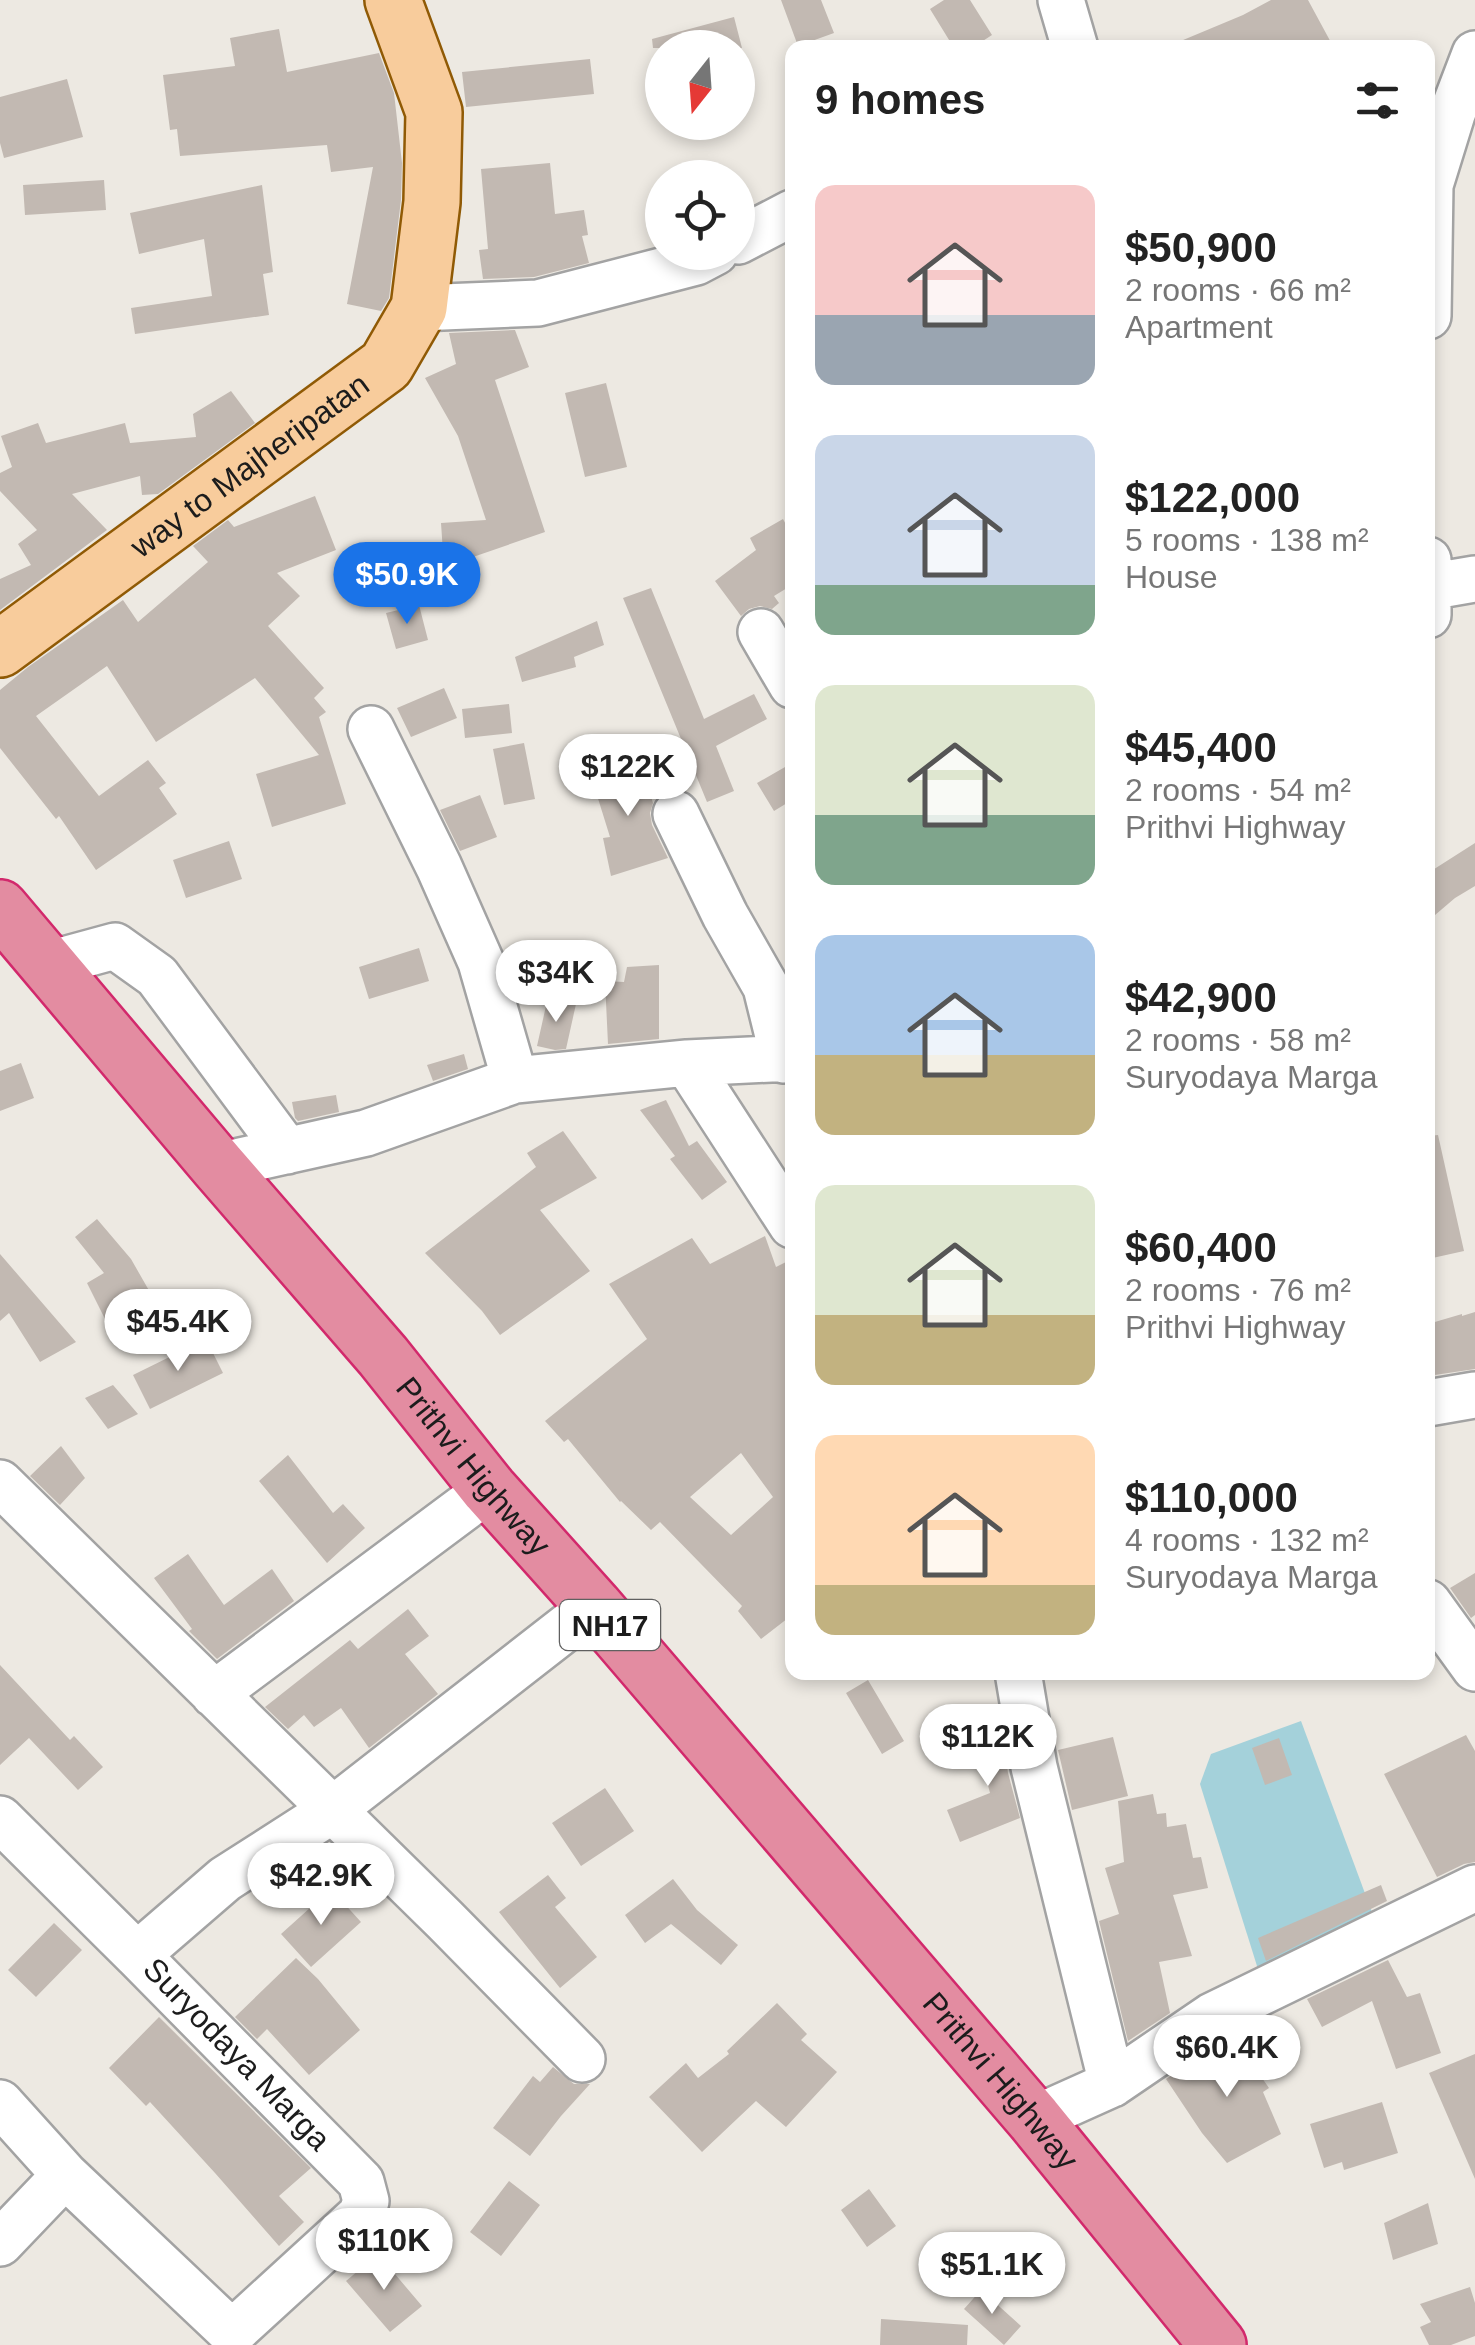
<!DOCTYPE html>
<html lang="en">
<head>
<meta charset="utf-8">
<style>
  :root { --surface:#fff; --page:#f6f6f6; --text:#222; --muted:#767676; --accent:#1a73e8 }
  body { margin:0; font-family:Arial,sans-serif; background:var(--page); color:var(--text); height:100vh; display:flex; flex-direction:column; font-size:38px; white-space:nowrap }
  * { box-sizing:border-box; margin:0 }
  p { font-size:32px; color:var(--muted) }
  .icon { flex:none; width:55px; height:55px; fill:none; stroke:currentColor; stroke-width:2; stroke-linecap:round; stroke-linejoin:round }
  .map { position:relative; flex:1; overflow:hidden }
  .sheet { position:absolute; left:785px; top:40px; width:650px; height:1640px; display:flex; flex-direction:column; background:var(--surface); border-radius:20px; box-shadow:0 5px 15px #0003 }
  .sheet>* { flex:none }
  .needle { width:65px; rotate:197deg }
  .fabs { position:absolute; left:645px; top:30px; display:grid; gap:20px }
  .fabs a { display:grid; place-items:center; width:110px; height:110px; border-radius:50%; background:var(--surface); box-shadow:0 5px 15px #0003; font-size:50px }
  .price { position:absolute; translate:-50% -85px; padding:0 22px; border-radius:35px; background:#fff; color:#222; font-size:32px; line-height:65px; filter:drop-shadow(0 2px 5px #0008) }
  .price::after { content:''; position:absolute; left:50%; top:60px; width:30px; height:22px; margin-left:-15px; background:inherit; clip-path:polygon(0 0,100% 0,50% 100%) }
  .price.selected { background:var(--accent); color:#fff }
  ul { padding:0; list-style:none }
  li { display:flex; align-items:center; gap:30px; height:250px; padding:0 30px }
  li span { display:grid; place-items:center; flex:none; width:280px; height:200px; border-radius:20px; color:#555 }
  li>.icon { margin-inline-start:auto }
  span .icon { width:120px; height:120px; fill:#fffc; stroke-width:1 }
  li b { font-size:42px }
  h2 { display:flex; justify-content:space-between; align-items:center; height:120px; padding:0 30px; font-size:42px }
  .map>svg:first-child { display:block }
</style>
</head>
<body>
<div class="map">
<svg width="1475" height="2345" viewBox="0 0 1475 2345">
  <rect width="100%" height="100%" fill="#ede9e2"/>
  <path fill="#a4d1da" d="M 1301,1721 L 1379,1931 L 1262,1982 L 1200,1784 L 1211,1754 Z"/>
  <path fill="#c2b9b2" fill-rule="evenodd" d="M 781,0 L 821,0 L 834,33 L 798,46 Z
    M 944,0 L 970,0 L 992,35 L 972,48 L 954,48 L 930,9 Z
    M 1271,0 L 1308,0 L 1334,48 L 1164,48 L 1243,15 Z
    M 734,17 L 742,48 L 653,48 L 652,39 Z
    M 279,29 L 287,72 L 379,53 L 394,93 L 402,163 L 401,200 L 389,298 L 381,311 L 347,304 L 373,167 L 331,172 L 327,145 L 180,156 L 177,129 L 170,130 L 163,75 L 235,66 L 230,38 Z
    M 590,59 L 594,94 L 466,107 L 462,72 Z
    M 67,79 L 83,137 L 4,158 L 0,143 L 0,97 Z
    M 550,163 L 555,214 L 584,210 L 588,235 L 582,236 L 589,263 L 534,277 L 483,279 L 479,250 L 488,249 L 481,169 Z
    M 104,180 L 106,210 L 25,215 L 23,185 Z
    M 262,185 L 273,272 L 263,274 L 269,315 L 135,334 L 131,308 L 212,296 L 204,239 L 139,254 L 130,213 Z
    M 515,330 L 529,367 L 495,380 L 545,532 L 444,567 L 441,523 L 486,520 L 458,436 L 425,378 L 456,364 L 449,333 Z
    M 606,383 L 627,467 L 585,477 L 565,393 Z
    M 231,391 L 255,423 L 158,494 L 142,495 L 140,476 L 72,494 L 107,530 L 0,610 L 0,579 L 31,565 L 18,544 L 37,530 L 0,491 L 0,473 L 12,467 L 1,436 L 38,423 L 46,443 L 125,423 L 130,443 L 196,437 L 193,414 Z
    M 315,496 L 336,550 L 277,573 L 300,596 L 268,626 L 324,688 L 314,698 L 326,712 L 319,717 L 346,804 L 272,827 L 256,774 L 319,755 L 255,678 L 156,742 L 107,666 L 36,716 L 99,796 L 148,760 L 166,783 L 159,788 L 177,814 L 96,870 L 59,816 L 56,819 L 0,748 L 0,690 L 28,667 L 123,600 L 138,622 L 208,562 L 193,546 L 228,520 L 234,527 Z
    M 783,519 L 792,536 L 792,585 L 774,596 L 779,603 L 772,609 L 760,606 L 749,609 L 741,616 L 715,581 L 756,550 L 750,538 Z
    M 651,588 L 704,719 L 754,694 L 767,719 L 716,746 L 734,791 L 707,802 L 623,598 Z
    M 419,605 L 428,640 L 396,649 L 386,613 Z
    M 597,621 L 604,645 L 574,657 L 576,667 L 522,682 L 515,657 Z
    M 444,688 L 457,718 L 411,737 L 397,708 Z
    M 509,704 L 512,733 L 465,738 L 462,709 Z
    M 524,743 L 535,799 L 504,805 L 493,749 Z
    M 640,761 L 653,803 L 650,813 L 652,825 L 668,858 L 611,876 L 603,838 L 610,837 L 591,776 Z
    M 792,763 L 792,800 L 774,811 L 757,783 Z
    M 480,795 L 497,837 L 460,851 L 440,810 Z
    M 229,841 L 242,879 L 186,898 L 173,860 Z
    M 1475,843 L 1475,886 L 1455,898 L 1428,921 L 1428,873 Z
    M 419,948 L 429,981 L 369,999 L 359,967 Z
    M 659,965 L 659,1039 L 608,1044 L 605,981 L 624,982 L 627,967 Z
    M 548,997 L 576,1004 L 566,1049 L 555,1050 L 537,1046 Z
    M 464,1054 L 468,1069 L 433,1081 L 427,1065 Z
    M 21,1063 L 34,1098 L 0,1111 L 0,1071 Z
    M 336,1095 L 339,1112 L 298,1121 L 295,1118 L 292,1102 Z
    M 666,1100 L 689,1146 L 697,1141 L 727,1182 L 702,1200 L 670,1159 L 675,1156 L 640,1110 Z
    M 563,1131 L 597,1178 L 540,1210 L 590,1271 L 500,1335 L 482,1311 L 425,1253 L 536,1167 L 527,1153 Z
    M 1438,1135 L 1464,1251 L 1428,1259 L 1428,1136 Z
    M 97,1219 L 131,1259 L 155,1301 L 111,1331 L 87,1283 L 104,1273 L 75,1237 Z
    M 765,1236 L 776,1267 L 792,1259 L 792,1615 L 761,1639 L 738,1611 L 742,1606 L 660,1522 L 651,1530 L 621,1501 L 620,1502 L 568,1439 L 564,1442 L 545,1421 L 647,1339 L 609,1284 L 692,1238 L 710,1264 ZM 741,1453 L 773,1497 L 731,1535 L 690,1497 Z
    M 0,1254 L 76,1342 L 40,1362 L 9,1313 L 0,1321 Z
    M 1475,1312 L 1475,1369 L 1428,1376 L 1428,1324 L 1462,1314 L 1462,1316 Z
    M 206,1339 L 223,1373 L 150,1409 L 133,1375 Z
    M 113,1385 L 138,1414 L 108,1429 L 85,1398 Z
    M 61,1446 L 85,1478 L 60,1505 L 30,1476 Z
    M 288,1455 L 333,1513 L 343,1504 L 365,1528 L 327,1563 L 259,1481 Z
    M 188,1554 L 224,1605 L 272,1569 L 294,1601 L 217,1659 L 189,1631 L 192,1629 L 154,1578 Z
    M 1475,1573 L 1475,1615 L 1471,1618 L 1450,1588 Z
    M 408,1609 L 429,1636 L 405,1654 L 438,1694 L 369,1748 L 341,1708 L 314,1727 L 304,1715 L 288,1729 L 265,1707 L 350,1640 L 358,1649 Z
    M 0,1665 L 70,1740 L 74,1736 L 103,1767 L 78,1790 L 29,1738 L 0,1765 Z
    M 868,1680 L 904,1741 L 882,1754 L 846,1693 Z
    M 1000,1721 L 1008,1773 L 1020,1818 L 960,1842 L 947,1810 L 990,1793 L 973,1728 Z
    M 1466,1735 L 1475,1751 L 1475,1862 L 1464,1864 L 1437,1877 L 1384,1774 Z
    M 1113,1737 L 1128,1796 L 1072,1810 L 1058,1750 Z
    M 1279,1738 L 1292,1775 L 1265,1785 L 1252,1748 Z
    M 605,1788 L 634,1831 L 581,1866 L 552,1823 Z
    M 1153,1794 L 1157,1814 L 1166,1813 L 1167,1827 L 1186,1824 L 1193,1858 L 1201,1857 L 1208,1888 L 1173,1895 L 1192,1956 L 1159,1962 L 1170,2013 L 1128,2041 L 1099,1921 L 1119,1914 L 1105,1868 L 1124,1862 L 1118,1801 Z
    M 548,1875 L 566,1898 L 555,1907 L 597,1957 L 560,1988 L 499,1912 Z
    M 673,1879 L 697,1910 L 738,1945 L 721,1965 L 671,1924 L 645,1943 L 625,1915 Z
    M 1381,1885 L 1387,1901 L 1266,1961 L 1258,1938 Z
    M 331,1889 L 361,1922 L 311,1967 L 281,1934 Z
    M 54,1923 L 82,1950 L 36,1997 L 8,1970 Z
    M 296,1958 L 318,1979 L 360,2030 L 309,2075 L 267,2029 L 257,2039 L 235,2017 Z
    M 1388,1960 L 1407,1997 L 1420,1993 L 1441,2053 L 1396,2069 L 1372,2001 L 1322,2027 L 1307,1999 Z
    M 777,2003 L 807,2034 L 801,2040 L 837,2072 L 786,2127 L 756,2101 L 702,2152 L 649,2097 L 686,2063 L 698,2078 L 729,2054 L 727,2051 Z
    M 159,2017 L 311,2168 L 279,2196 L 304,2222 L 279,2246 L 215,2173 L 150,2102 L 146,2106 L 109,2068 Z
    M 1232,2035 L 1269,2088 L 1263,2092 L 1281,2134 L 1227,2163 L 1202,2133 L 1166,2079 Z
    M 1475,2054 L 1475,2179 L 1429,2073 Z
    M 553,2067 L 574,2084 L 590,2084 L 561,2116 L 530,2156 L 493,2128 L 533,2076 L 540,2082 Z
    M 1382,2102 L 1398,2153 L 1344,2170 L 1342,2162 L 1324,2168 L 1310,2124 Z
    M 509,2181 L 540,2205 L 501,2256 L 470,2232 Z
    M 869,2189 L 896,2226 L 867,2247 L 841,2210 Z
    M 1428,2203 L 1438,2244 L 1393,2260 L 1384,2223 Z
    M 378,2254 L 422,2306 L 390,2332 L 346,2281 Z
    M 1470,2287 L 1475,2303 L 1475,2336 L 1451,2345 L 1429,2345 L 1420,2327 L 1431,2322 L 1420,2304 Z
    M 981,2290 L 1021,2326 L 1004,2345 L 964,2309 Z
    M 881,2319 L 968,2325 L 967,2345 L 880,2345 Z"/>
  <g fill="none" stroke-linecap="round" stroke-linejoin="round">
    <defs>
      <path id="minor" d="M 1061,0 L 1075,48
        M 738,241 L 792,213
        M 419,308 L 538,303 L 696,262 L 715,252
        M 1428,316 L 1430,185 L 1452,114 L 1475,54
        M 1428,560 L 1428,615
        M 1428,587 L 1475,579
        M 761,632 L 792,685
        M 371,729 L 439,867 L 481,962 L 515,1080
        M 676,814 L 725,915 L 766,987 L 784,1060
        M 49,964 L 115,946 L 157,976 L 287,1151
        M 687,1063 L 792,1225
        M 218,1166 L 366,1133 L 515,1080 L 687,1063 L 792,1058
        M 1428,1403 L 1475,1395
        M 0,1483 L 445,1920 L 582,2059
        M 1428,1603 L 1475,1668
        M 1018,1672 L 1034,1767 L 1112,2084
        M 214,1694 L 489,1489
        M 0,1819 L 137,1955
        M 0,2103 L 65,2175
        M 1034,2119 L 1112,2084 L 1212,2016 L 1475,1888
        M 0,2243 L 65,2175 L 232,2333 L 361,2215 L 366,2201 L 361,2182 L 137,1955 L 225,1879 L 331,1811 L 594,1606"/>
      <g id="major">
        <path id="s1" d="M 0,649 L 386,365 L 419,308 L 432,202 L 434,112 L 393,0"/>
      </g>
      <g id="highway">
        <path id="s2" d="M 0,908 L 218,1166 L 383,1356 L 489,1489 L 594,1606 L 1034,2119 L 1218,2345"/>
      </g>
    </defs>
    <use href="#minor" stroke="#a3a3a3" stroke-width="50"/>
    <use href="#major" stroke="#905a05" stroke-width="60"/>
    <use href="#highway" stroke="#d2296c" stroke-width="60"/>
    <use href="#minor" stroke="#fff" stroke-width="45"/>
    <use href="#major" stroke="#f8cc9c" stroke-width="55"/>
    <use href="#highway" stroke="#e38ca1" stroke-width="55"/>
  </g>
  <g text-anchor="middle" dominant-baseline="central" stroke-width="8" stroke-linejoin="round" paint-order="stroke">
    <rect fill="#fff" stroke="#606060" stroke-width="2.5" x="560" y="1600" width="100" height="50" rx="8"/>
    <g font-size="30" font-weight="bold" fill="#1c1c1c">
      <text x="610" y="1625">NH17</text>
    </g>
    <g font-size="32" fill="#1c1c1c" stroke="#fff">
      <text stroke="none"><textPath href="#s1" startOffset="310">way to Majheripatan</textPath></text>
      <text stroke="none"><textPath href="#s2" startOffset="732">Prithvi Highway</textPath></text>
      <text transform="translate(237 2054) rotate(46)">Suryodaya Marga</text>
      <text stroke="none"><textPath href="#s2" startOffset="1542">Prithvi Highway</textPath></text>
    </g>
  </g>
</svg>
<div class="fabs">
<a><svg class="needle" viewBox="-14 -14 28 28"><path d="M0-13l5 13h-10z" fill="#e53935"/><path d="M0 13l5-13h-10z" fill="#767676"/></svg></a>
<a><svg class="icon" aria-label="locate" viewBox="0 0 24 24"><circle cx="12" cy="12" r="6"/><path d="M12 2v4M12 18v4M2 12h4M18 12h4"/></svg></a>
</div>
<b class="price selected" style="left:407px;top:627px">$50.9K</b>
<b class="price" style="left:628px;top:819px">$122K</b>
<b class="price" style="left:556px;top:1025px">$34K</b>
<b class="price" style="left:178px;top:1374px">$45.4K</b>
<b class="price" style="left:988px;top:1789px">$112K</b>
<b class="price" style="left:321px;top:1928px">$42.9K</b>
<b class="price" style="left:1227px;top:2100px">$60.4K</b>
<b class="price" style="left:384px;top:2293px">$110K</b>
<b class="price" style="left:992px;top:2317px">$51.1K</b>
<section class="sheet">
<h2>9 homes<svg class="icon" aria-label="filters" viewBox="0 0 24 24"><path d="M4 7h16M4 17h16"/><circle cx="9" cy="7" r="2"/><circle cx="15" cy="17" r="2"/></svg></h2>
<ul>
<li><span style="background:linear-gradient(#f6c9c9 65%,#9aa5b1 0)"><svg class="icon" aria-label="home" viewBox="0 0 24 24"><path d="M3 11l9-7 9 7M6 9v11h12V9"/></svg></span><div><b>$50,900</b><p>2 rooms · 66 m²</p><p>Apartment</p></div></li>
<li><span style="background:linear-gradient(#c9d6e8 75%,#7fa58c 0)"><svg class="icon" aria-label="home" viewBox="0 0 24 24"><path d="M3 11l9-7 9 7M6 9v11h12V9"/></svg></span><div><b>$122,000</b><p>5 rooms · 138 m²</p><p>House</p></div></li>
<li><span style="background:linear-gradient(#dfe7d0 65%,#7fa58c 0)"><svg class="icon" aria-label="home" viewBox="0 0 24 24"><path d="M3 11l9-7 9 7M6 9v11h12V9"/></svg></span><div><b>$45,400</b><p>2 rooms · 54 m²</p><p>Prithvi Highway</p></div></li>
<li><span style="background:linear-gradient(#a9c7e8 60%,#c2b280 0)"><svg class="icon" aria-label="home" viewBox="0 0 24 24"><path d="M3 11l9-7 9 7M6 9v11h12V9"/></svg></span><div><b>$42,900</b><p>2 rooms · 58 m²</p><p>Suryodaya Marga</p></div></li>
<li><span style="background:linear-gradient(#dfe7d0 65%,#c2b280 0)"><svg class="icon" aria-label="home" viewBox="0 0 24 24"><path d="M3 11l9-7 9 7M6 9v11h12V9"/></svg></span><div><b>$60,400</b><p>2 rooms · 76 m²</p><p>Prithvi Highway</p></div></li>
<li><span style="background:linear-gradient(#ffd9b3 75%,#c2b280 0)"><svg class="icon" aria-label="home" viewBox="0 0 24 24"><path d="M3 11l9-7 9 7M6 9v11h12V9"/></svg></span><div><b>$110,000</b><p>4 rooms · 132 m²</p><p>Suryodaya Marga</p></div></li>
</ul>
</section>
</div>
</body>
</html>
